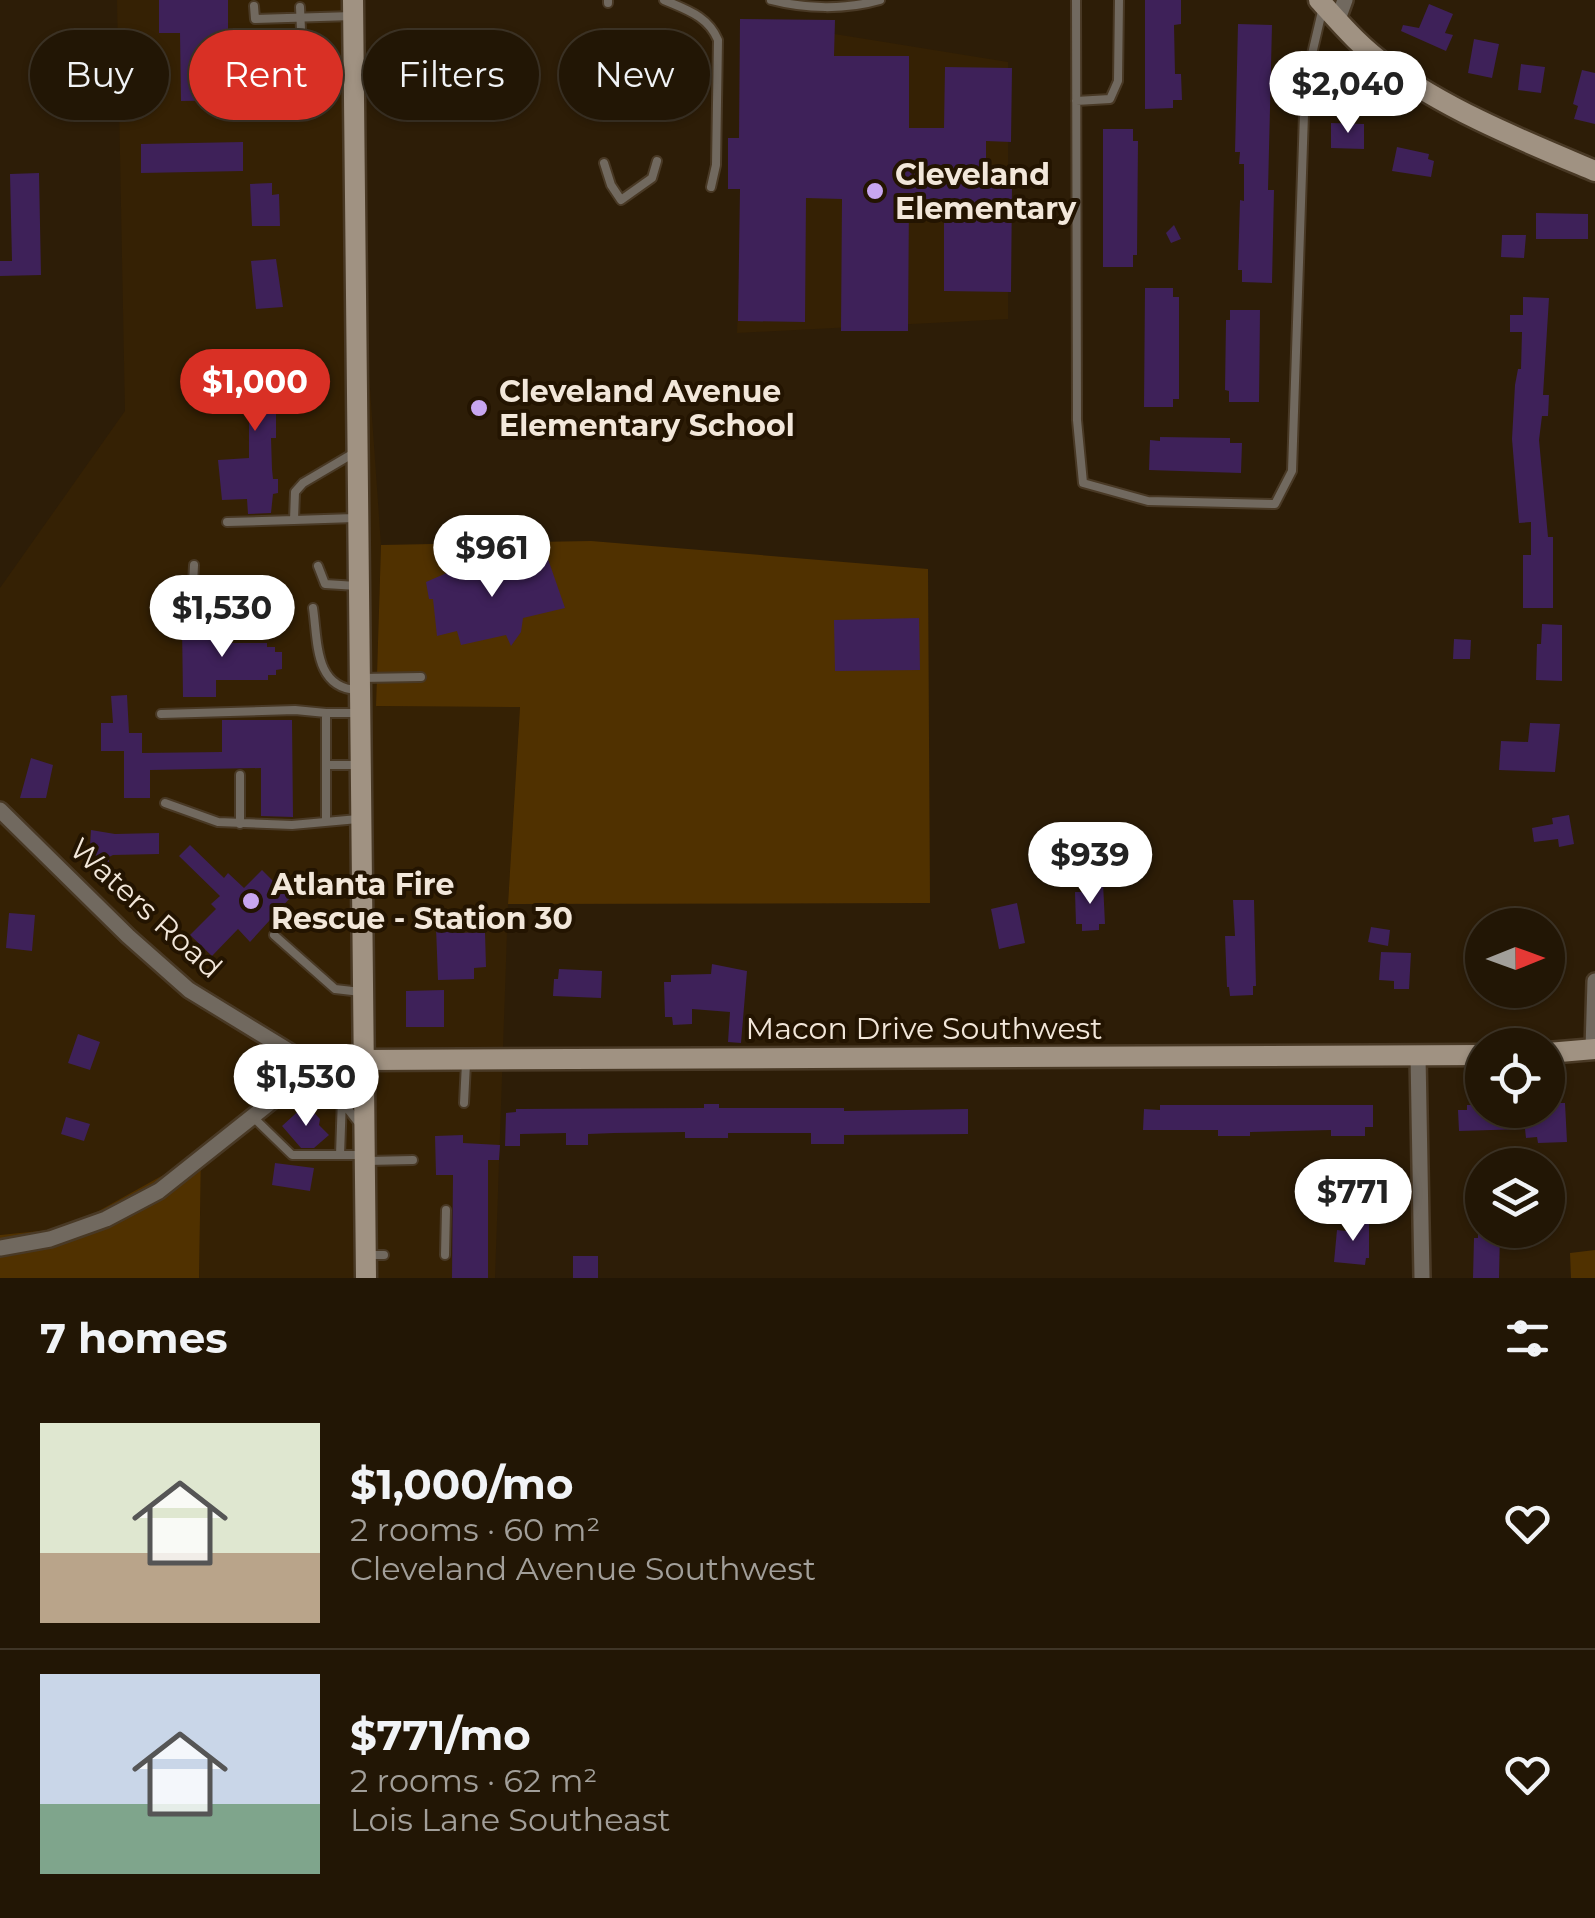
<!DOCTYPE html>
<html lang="en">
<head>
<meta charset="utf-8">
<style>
  :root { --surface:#221605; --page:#2e2313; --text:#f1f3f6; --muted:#a29f9a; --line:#3f3527; --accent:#d93025 }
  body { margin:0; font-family:Montserrat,sans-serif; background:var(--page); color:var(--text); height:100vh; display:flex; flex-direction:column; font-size:38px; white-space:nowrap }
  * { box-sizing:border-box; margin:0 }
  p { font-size:32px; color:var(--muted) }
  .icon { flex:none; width:55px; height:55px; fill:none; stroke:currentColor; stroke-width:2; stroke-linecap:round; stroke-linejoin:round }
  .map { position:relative; height:1278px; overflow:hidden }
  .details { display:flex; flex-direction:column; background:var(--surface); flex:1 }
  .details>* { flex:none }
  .hud { position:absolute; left:30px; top:30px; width:1000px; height:90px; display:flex; gap:20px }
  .needle { width:65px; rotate:89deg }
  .controls { position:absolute; left:1465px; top:908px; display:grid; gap:20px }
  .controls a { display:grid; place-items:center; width:100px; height:100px; border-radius:50%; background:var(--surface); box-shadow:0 2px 8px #0004,0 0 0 2px var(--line); font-size:50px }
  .price { position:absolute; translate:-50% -85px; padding:0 22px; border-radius:35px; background:#fff; color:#222; font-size:32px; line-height:65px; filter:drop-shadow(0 2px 5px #0008) }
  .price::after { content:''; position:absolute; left:50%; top:60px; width:30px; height:22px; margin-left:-15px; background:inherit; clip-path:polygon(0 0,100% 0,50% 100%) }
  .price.active { background:var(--accent); color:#fff }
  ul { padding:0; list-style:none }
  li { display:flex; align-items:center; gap:30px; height:250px; padding:0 40px }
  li+li { border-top:2px solid var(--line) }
  li span { display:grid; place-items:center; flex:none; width:280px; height:200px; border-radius:0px; color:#555 }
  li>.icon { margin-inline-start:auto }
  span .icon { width:120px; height:120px; fill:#fffc; stroke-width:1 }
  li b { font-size:42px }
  h2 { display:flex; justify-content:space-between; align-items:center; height:120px; padding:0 40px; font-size:42px }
  .tag { padding:0 35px; border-radius:45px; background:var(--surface); box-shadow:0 2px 8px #0004,0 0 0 2px var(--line); font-size:35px; line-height:90px }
  .tag.active { background:var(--accent); color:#fff }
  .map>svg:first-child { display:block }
</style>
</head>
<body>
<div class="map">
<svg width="1595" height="1278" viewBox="0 0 1595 1278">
  <rect width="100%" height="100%" fill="#2d1d07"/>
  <path fill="#352104" d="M 117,0 L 362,0 L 364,303 L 381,545 L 376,706 L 520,707 L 508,904 L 495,1278 L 199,1278 L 201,1155 L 68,1228 L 0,1235 L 0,588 L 125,411 Z
    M 748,20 L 1008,62 L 1008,319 L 737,333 Z"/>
  <path fill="#503100" d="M 591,541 L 928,569 L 930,903 L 508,904 L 520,707 L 376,706 L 381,545 Z
    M 201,1154 L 199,1278 L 0,1278 L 0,1235 L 68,1228 Z
    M 1595,1250 L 1595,1278 L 1571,1278 L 1570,1253 Z"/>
  <path fill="#3e2159" d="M 159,0 L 228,0 L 228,59 L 243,59 L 243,100 L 181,101 L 180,33 L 159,33 Z
    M 1145,0 L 1181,0 L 1181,24 L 1174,25 L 1175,74 L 1181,74 L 1182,100 L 1173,100 L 1173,108 L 1145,109 Z
    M 1429,4 L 1453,14 L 1445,33 L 1453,35 L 1446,51 L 1401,31 L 1403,25 L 1419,28 Z
    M 740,19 L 835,20 L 834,56 L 909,56 L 909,128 L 944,128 L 945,67 L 1012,68 L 1011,142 L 986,141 L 986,186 L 1012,186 L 1011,292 L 944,291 L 944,199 L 909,199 L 908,331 L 841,331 L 842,199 L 806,198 L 805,322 L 738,321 L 740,189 L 728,189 L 728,138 L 739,138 Z
    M 1238,24 L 1272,25 L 1268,190 L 1274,190 L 1272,283 L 1242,282 L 1242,270 L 1238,270 L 1240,200 L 1244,201 L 1244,164 L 1239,164 L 1240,152 L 1235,152 Z
    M 1474,39 L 1499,44 L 1492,78 L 1468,73 Z
    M 1521,64 L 1545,67 L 1541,93 L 1518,90 Z
    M 1582,70 L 1595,73 L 1595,124 L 1574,119 L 1578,106 L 1573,104 Z
    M 1331,123 L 1364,124 L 1364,149 L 1331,148 Z
    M 1103,129 L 1133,129 L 1133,141 L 1138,141 L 1137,255 L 1133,255 L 1133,267 L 1103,267 Z
    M 243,142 L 243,171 L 141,173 L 141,144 Z
    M 1397,147 L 1429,154 L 1428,159 L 1434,161 L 1431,177 L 1392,171 Z
    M 39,173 L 41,275 L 0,276 L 0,261 L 12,261 L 10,174 Z
    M 272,183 L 272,195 L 279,194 L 280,226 L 252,226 L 250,184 Z
    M 1536,213 L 1588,214 L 1588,239 L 1536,239 Z
    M 1174,225 L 1181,239 L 1171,243 L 1166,233 Z
    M 1502,235 L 1526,235 L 1524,258 L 1501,257 Z
    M 276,259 L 283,307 L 256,309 L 251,261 Z
    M 1145,288 L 1173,288 L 1173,297 L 1179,297 L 1179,399 L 1173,399 L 1173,407 L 1144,407 Z
    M 1523,297 L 1549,298 L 1543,395 L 1549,395 L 1548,416 L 1542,416 L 1539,440 L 1548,537 L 1553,537 L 1553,608 L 1523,608 L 1523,555 L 1531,555 L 1531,522 L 1519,523 L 1512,439 L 1515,385 L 1518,369 L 1521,369 L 1522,332 L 1510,332 L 1510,315 L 1523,315 Z
    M 1230,310 L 1260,310 L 1259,402 L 1229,402 L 1229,391 L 1225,390 L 1226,320 L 1230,320 Z
    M 257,349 L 276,349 L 276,356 L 283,361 L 282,379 L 276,379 L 276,438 L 271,438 L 272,469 L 273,479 L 278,479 L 278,493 L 273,494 L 271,513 L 248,514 L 247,499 L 222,500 L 218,460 L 249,458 L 249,405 L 236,404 L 238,367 L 239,355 L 257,355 Z
    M 1160,437 L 1230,438 L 1230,443 L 1242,443 L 1241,473 L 1149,470 L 1150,440 L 1160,441 Z
    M 481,558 L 485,568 L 496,566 L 500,576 L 548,559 L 565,608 L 523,618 L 521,632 L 511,646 L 506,635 L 461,645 L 457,631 L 437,636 L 433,599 L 429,599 L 426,582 Z
    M 919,618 L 920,670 L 835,671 L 834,620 Z
    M 1542,624 L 1562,625 L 1562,681 L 1536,680 L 1537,644 L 1541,644 Z
    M 226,625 L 226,643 L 267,643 L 267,647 L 275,647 L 275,652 L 282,652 L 282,669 L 276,670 L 276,675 L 268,675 L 268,680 L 216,680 L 216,697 L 183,697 L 182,626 Z
    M 1454,639 L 1471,640 L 1470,659 L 1453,659 Z
    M 127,695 L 129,733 L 142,733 L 142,753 L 222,752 L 222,720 L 292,720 L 293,817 L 261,816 L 261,768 L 150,770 L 150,798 L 124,798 L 124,751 L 101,751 L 101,723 L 113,723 L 111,696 Z
    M 1530,723 L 1560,724 L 1555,772 L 1499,770 L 1501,741 L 1528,742 Z
    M 31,758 L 53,765 L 46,798 L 20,798 Z
    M 1569,815 L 1574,844 L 1559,847 L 1558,839 L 1534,842 L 1532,828 L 1553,824 L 1552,818 Z
    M 91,830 L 115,834 L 159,833 L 159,854 L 113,855 L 109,857 L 109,863 L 89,862 Z
    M 1098,835 L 1112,835 L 1112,870 L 1098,870 Z
    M 190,845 L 224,878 L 228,873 L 244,888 L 262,870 L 290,898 L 250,942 L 238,929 L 212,956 L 190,935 L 216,909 L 211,904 L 220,896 L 179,856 Z
    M 1103,883 L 1105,924 L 1099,924 L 1099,930 L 1082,931 L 1082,924 L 1076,924 L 1075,892 L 1083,892 L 1083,884 Z
    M 1233,900 L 1254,900 L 1256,986 L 1253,986 L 1253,995 L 1230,996 L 1229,987 L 1227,987 L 1225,936 L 1235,936 Z
    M 1017,903 L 1025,943 L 999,949 L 991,909 Z
    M 9,913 L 35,915 L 32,951 L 6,948 Z
    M 436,927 L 457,927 L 457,933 L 485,932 L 486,967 L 474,968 L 474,979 L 438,980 Z
    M 1371,927 L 1390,930 L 1388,946 L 1368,942 Z
    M 1381,952 L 1411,953 L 1409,989 L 1394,989 L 1394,981 L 1379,980 Z
    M 712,964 L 747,971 L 741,1043 L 728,1042 L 730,1012 L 692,1009 L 692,1024 L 673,1025 L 672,1017 L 665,1017 L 664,982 L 671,982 L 671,975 L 711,974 Z
    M 559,969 L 602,971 L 601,998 L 553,996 L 554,979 L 558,979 Z
    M 444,990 L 444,1027 L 406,1027 L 406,991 Z
    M 78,1034 L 100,1042 L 90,1070 L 68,1063 Z
    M 1548,1103 L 1565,1103 L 1567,1142 L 1538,1143 L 1537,1137 L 1526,1138 L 1525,1129 L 1459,1131 L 1458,1110 L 1467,1110 L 1467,1105 L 1482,1105 L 1482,1110 L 1548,1110 Z
    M 306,1104 L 320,1119 L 319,1125 L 329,1135 L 314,1148 L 301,1148 L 282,1126 Z
    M 704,1104 L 719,1104 L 719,1108 L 844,1108 L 844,1111 L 968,1109 L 968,1134 L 844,1135 L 844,1144 L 811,1144 L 811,1133 L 728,1133 L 728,1138 L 685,1138 L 685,1132 L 614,1133 L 588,1134 L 588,1145 L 566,1145 L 566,1133 L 520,1134 L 520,1146 L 505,1146 L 506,1113 L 516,1112 L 516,1109 L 704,1108 Z
    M 1160,1105 L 1373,1105 L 1373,1127 L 1365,1127 L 1365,1136 L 1331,1136 L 1331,1130 L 1250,1132 L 1250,1136 L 1218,1136 L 1218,1130 L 1143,1130 L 1144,1109 L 1160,1110 Z
    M 66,1117 L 90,1124 L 84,1141 L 61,1134 Z
    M 463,1135 L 463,1143 L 500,1145 L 499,1160 L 488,1160 L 488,1278 L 452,1278 L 453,1175 L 436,1175 L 435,1136 Z
    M 275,1163 L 314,1168 L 310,1191 L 272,1185 Z
    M 1347,1221 L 1369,1223 L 1369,1258 L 1366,1258 L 1365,1265 L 1334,1262 L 1337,1230 L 1346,1231 Z
    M 1478,1230 L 1500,1230 L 1499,1278 L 1473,1278 L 1474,1238 L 1478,1238 Z
    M 573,1256 L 598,1256 L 598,1278 L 573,1278 Z"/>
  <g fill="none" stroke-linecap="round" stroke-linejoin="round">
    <defs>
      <path id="lane" d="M 664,0 C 687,10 708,16 718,40 L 716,165 L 711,187
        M 771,0 C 805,9 846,10 880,0
        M 1076,0 L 1077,420 L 1083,483 L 1148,501 L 1275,504 L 1292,471 L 1305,84 L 1323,7
        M 608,3 L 608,0
        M 254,6 L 255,19 L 353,16
        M 300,7 L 301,30
        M 1076,101 L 1110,99 L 1118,81 L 1119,0
        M 604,163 L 611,185 L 621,200 L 652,178 L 657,161
        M 354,453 L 303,483 L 295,492 L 294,520 L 355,518
        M 227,522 L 294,520
        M 318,566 L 325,584 L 357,586
        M 192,604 L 194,565
        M 313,608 C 318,641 314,688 357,690
        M 361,678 L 421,677
        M 161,714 L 295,710 L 326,713
        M 326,765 L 357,765
        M 240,775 L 240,824
        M 165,803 L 218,822 L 292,825 L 358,819
        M 326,820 L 326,713 L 360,713
        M 274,935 L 335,989 L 361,992
        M 315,1067 L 358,1122
        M 464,1103 L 466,1063
        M 253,1117 L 292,1155 L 363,1155
        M 340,1155 L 342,1098
        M 367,1161 L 413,1160
        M 367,1255 L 384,1255
        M 445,1255 L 446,1210"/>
      <path id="street" d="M 1337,22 L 1345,0
        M 0,810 L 128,936 L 189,990 L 315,1067
        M 1593,1049 L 1595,981
        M 1418,1055 L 1422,1278
        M 0,1248 L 50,1239 L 106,1219 L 159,1191 L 315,1067 L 366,1060"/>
      <path id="secondary" d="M 353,0 L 366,1278
        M 1319,0 C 1340,23 1360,47 1386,65 C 1446,110 1526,142 1595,171
        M 1548,1053 L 1595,1049
        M 366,1060 L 1482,1055"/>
    </defs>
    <use href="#lane" stroke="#493925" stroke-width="12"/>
    <use href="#street" stroke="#493925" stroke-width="20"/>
    <use href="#secondary" stroke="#493925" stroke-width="25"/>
    <use href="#lane" stroke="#71695f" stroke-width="8"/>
    <use href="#street" stroke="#71695f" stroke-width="15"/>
    <use href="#secondary" stroke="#a09282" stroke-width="20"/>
  </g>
  <g fill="#c8a6ef" stroke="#231401" stroke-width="4">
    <circle cx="875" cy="191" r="10"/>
    <circle cx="479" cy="408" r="10"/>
    <circle cx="251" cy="901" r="10"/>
  </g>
  <g text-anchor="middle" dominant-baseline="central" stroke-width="8" stroke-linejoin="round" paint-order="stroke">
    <g font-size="30" font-weight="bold" fill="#f2e7da" stroke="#231401" text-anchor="start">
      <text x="895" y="174">Cleveland<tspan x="895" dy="34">Elementary</tspan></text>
      <text x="499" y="391">Cleveland Avenue<tspan x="499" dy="34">Elementary School</tspan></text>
      <text x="271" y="884">Atlanta Fire<tspan x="271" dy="34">Rescue - Station 30</tspan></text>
    </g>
    <g font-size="30" fill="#f2e7da" stroke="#231401">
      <text transform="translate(146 908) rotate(42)">Waters Road</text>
      <text x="924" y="1028">Macon Drive Southwest</text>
    </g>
  </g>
</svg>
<div class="controls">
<a><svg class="needle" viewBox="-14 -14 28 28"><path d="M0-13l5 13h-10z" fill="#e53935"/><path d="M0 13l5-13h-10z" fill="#a29f9a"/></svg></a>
<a><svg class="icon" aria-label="locate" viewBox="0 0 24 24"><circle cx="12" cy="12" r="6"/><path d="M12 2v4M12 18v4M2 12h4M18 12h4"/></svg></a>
<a><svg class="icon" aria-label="layers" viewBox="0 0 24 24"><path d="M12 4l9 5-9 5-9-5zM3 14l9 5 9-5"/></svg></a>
</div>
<b class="price" style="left:1348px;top:136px">$2,040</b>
<b class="price active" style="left:255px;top:434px">$1,000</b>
<b class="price" style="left:492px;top:600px">$961</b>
<b class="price" style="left:222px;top:660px">$1,530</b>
<b class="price" style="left:1090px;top:907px">$939</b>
<b class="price" style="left:306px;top:1129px">$1,530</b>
<b class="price" style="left:1353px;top:1244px">$771</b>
<div class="hud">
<a class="tag">Buy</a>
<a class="tag active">Rent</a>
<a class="tag">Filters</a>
<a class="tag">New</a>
</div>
</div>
<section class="details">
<h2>7 homes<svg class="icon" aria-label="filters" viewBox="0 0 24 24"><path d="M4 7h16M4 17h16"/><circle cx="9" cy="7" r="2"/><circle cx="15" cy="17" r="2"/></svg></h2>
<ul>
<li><span style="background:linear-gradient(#dfe7d0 65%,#b9a48a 0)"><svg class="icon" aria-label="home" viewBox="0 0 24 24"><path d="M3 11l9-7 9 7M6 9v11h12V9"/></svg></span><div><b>$1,000/mo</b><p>2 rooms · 60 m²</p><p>Cleveland Avenue Southwest</p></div><svg class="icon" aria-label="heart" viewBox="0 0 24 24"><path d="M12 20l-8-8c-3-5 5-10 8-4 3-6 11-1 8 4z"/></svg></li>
<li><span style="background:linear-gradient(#c9d6e8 65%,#7fa58c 0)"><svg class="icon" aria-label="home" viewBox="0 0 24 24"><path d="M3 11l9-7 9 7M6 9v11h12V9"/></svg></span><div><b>$771/mo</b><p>2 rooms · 62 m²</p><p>Lois Lane Southeast</p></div><svg class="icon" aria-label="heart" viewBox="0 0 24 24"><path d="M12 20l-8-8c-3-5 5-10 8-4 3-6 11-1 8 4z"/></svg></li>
</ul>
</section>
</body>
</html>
